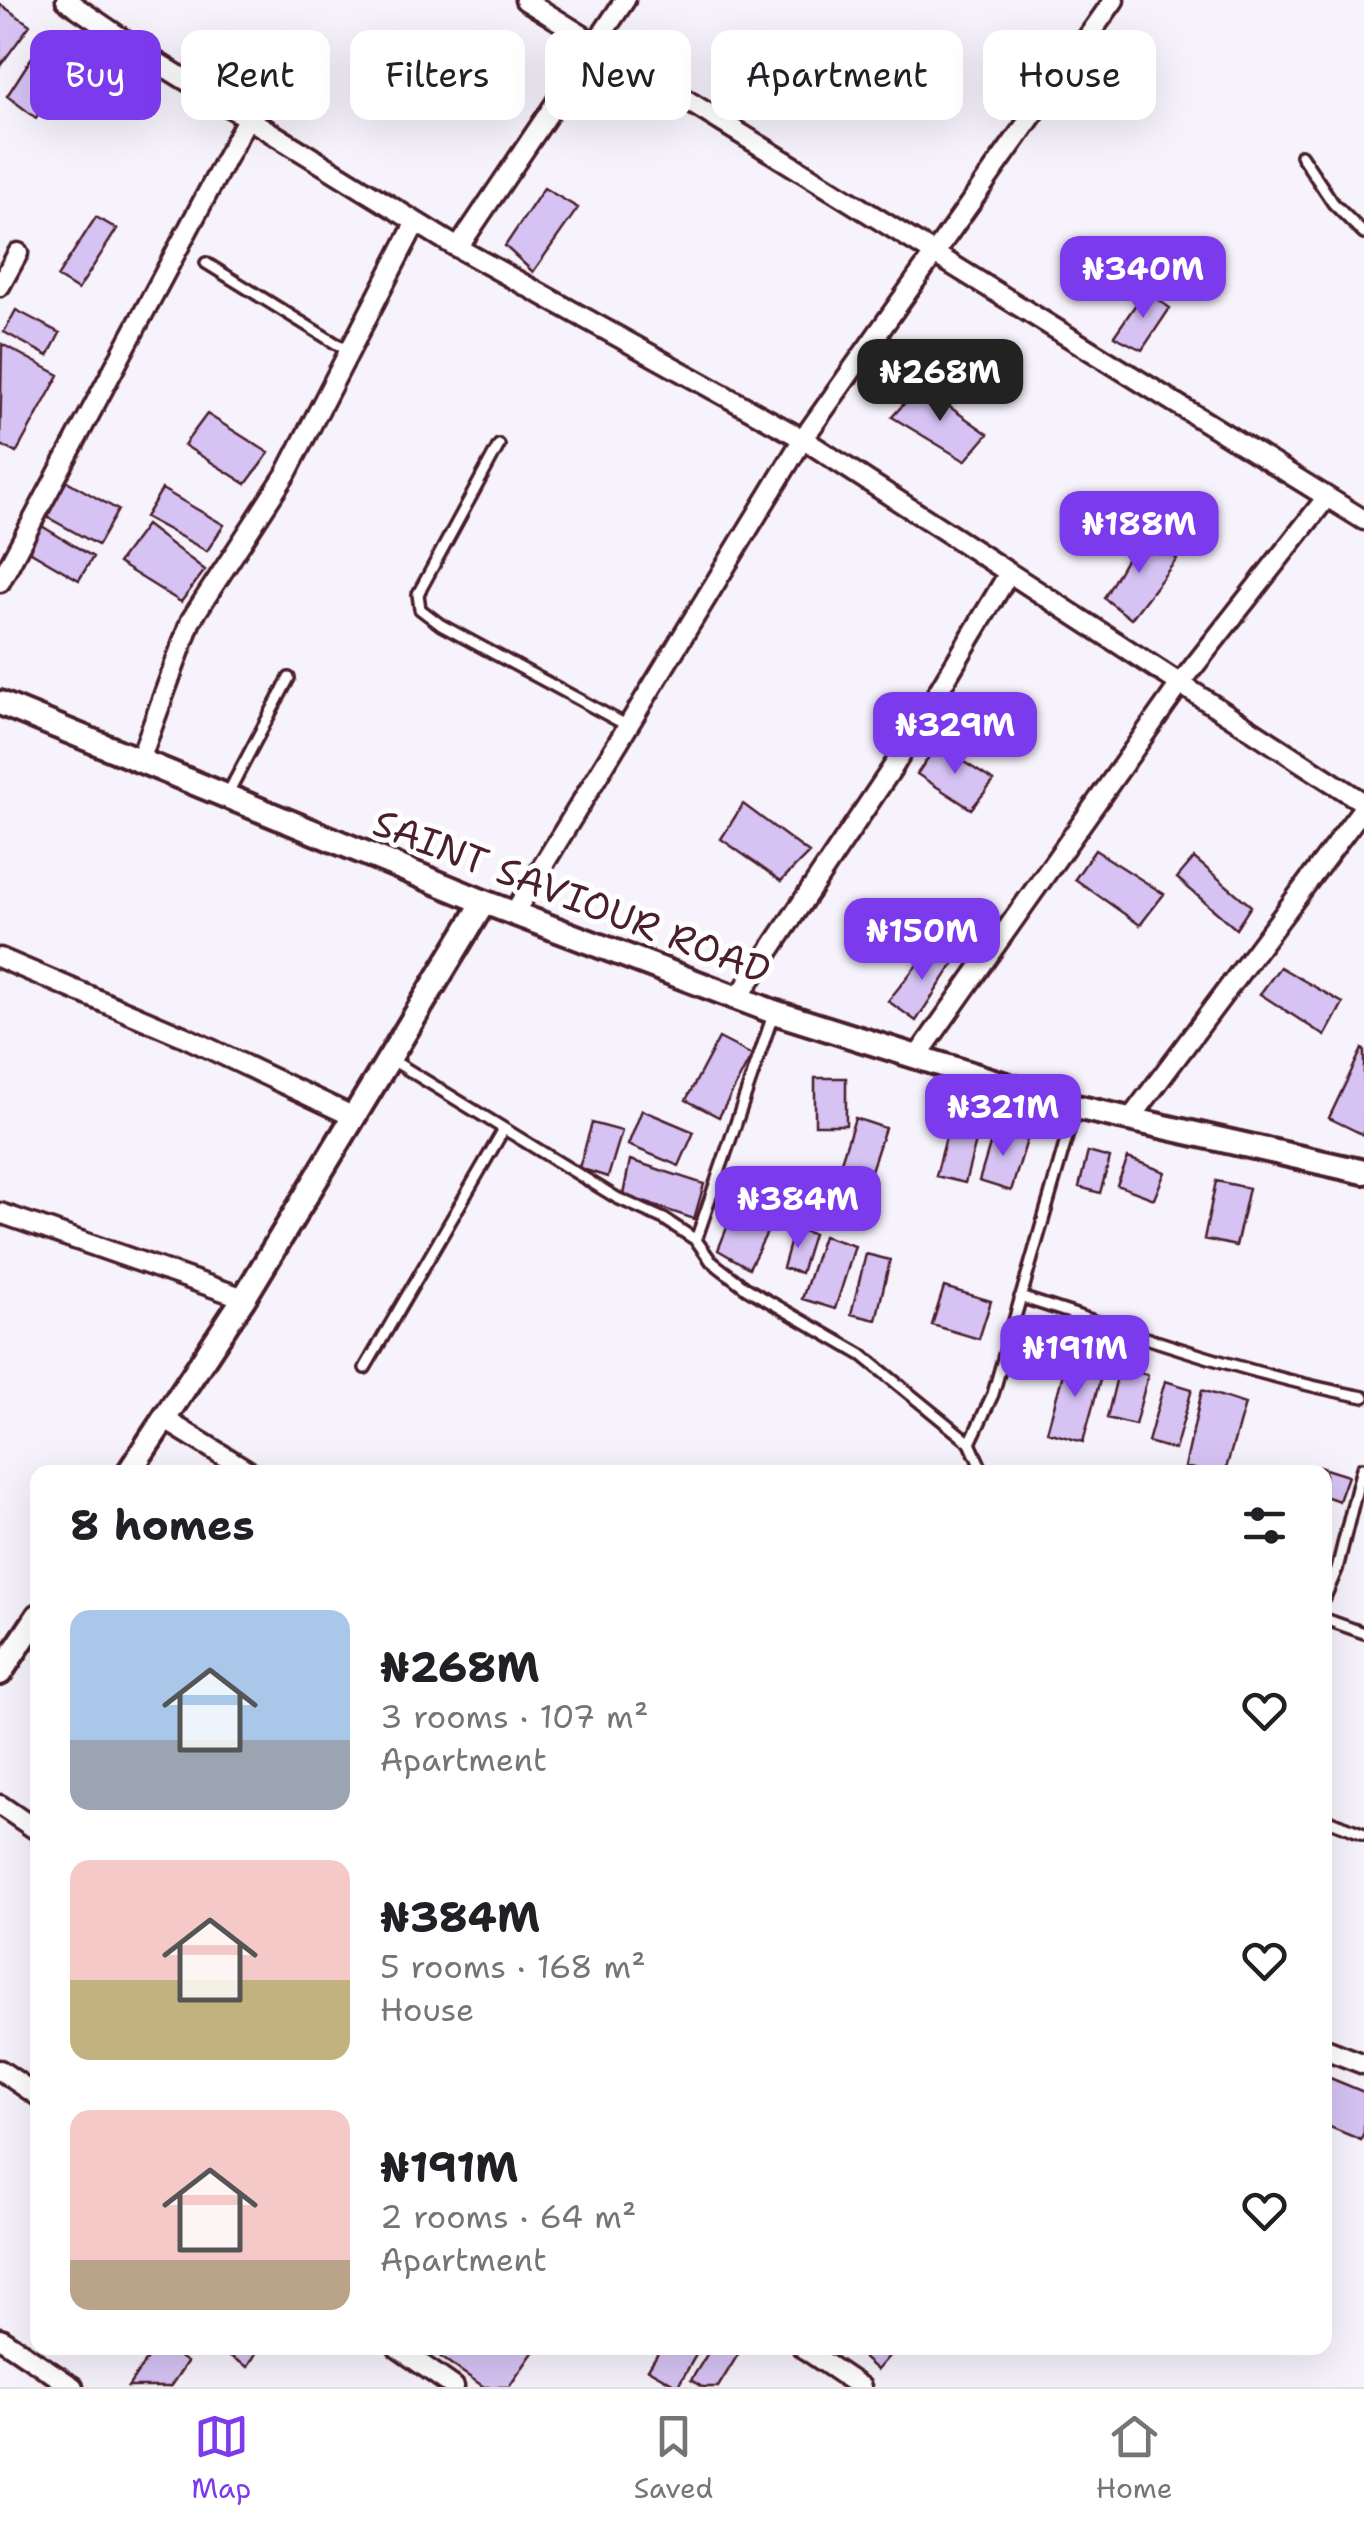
<!DOCTYPE html>
<html lang="en">
<head>
<meta charset="utf-8">
<style>
  :root { --surface:#fff; --page:#f6f6f6; --text:#202124; --muted:#757577; --line:#e0e0e0; --accent:#7c3aed }
  body { margin:0; font-family:"Shantell Sans",sans-serif; background:var(--page); color:var(--text); height:100vh; display:flex; flex-direction:column; font-size:38px; white-space:nowrap }
  * { box-sizing:border-box; margin:0 }
  p { font-size:32px; color:var(--muted) }
  .icon { flex:none; width:55px; height:55px; fill:none; stroke:currentColor; stroke-width:2; stroke-linecap:round; stroke-linejoin:round }
  .map { position:relative; flex:1; overflow:hidden }
  .panel { position:absolute; left:30px; top:1465px; width:1302px; height:890px; display:flex; flex-direction:column; background:var(--surface); border-radius:20px; box-shadow:0 10px 40px #0002 }
  .panel>* { flex:none }
  .top-card { position:absolute; left:30px; top:30px; width:1305px; height:90px; display:flex; gap:20px }
  .price { position:absolute; translate:-50% -85px; padding:0 22px; border-radius:20px; background:var(--accent); color:#fff; font-size:32px; line-height:65px; filter:drop-shadow(0 2px 5px #0008) }
  .price::after { content:''; position:absolute; left:50%; top:60px; width:30px; height:22px; margin-left:-15px; background:inherit; clip-path:polygon(0 0,100% 0,50% 100%) }
  .price.selected { background:#222; color:#fff }
  ul { padding:0; list-style:none }
  li { display:flex; align-items:center; gap:30px; height:250px; padding:0 40px }
  li span { display:grid; place-items:center; flex:none; width:280px; height:200px; border-radius:20px; color:#555 }
  li>.icon { margin-inline-start:auto }
  span .icon { width:120px; height:120px; fill:#fffc; stroke-width:1 }
  li b { font-size:42px }
  h2 { display:flex; justify-content:space-between; align-items:center; height:120px; padding:0 40px; font-size:42px }
  .pill { padding:0 35px; border-radius:20px; background:var(--surface); box-shadow:0 10px 40px #0002; font-size:35px; line-height:90px }
  .pill.selected { background:var(--accent); color:#fff }
  .dock { display:flex; justify-content:space-around; align-items:center; height:140px; border-top:2px solid var(--line); background:var(--surface); font-size:28px; color:var(--muted) }
  .dock a { display:grid; justify-items:center; gap:5px }
  .dock .selected { color:var(--accent) }
  .map>svg:first-child { display:block }
</style>
</head>
<body>
<div class="map">
<svg width="1364" height="2387" viewBox="0 0 1364 2387">
  <rect width="100%" height="100%" fill="#f7f3fd"/>
  <filter id="ink" filterUnits="userSpaceOnUse"><feTurbulence type="fractalNoise" baseFrequency=".01" numOctaves="2"/><feDisplacementMap in="SourceGraphic" scale="20" xChannelSelector="R" yChannelSelector="G"/><feConvolveMatrix kernelMatrix="1 2 1 2 8 2 1 2 1" color-interpolation-filters="sRGB"/></filter>
  <g filter="url(#ink)">
    <path fill="#d6c3f4" stroke="#4a1f2b" stroke-width="2.5" d="M 0,4 L 30,25 L 0,66 Z
      M 41,43 L 69,60 L 36,118 L 7,96 Z
      M 544,188 L 578,208 L 533,272 L 505,246 Z
      M 96,217 L 117,229 L 78,290 L 57,277 Z
      M 1145,291 L 1170,308 L 1142,350 L 1114,336 Z
      M 16,310 L 60,333 L 48,356 L 4,332 Z
      M 2,344 L 59,375 L 16,453 L 0,444 Z
      M 920,386 L 988,434 L 965,461 L 892,417 Z
      M 207,414 L 269,453 L 246,484 L 184,445 Z
      M 58,476 L 118,510 L 98,545 L 38,512 Z
      M 162,489 L 224,525 L 207,551 L 145,517 Z
      M 40,525 L 93,557 L 79,580 L 26,549 Z
      M 146,525 L 205,570 L 181,602 L 118,563 Z
      M 1142,532 L 1177,559 L 1131,619 L 1104,598 Z
      M 937,745 L 994,781 L 971,809 L 917,774 Z
      M 743,804 L 809,853 L 781,881 L 721,839 Z
      M 1095,850 L 1164,894 L 1140,925 L 1075,879 Z
      M 1194,858 L 1251,906 L 1236,929 L 1177,878 Z
      M 932,946 L 956,960 L 916,1021 L 888,1001 Z
      M 1280,967 L 1343,1003 L 1325,1036 L 1260,994 Z
      M 719,1038 L 752,1055 L 719,1117 L 686,1100 Z
      M 1362,1049 L 1364,1050 L 1364,1135 L 1329,1118 Z
      M 815,1078 L 846,1078 L 846,1125 L 815,1125 Z
      M 642,1110 L 694,1132 L 679,1166 L 628,1145 Z
      M 952,1114 L 981,1122 L 965,1183 L 936,1176 Z
      M 855,1118 L 885,1128 L 865,1189 L 835,1180 Z
      M 592,1123 L 622,1131 L 608,1177 L 579,1168 Z
      M 995,1128 L 1028,1137 L 1011,1191 L 979,1181 Z
      M 1088,1152 L 1110,1158 L 1100,1193 L 1079,1187 Z
      M 1128,1158 L 1165,1172 L 1154,1199 L 1117,1185 Z
      M 630,1160 L 704,1184 L 694,1219 L 623,1195 Z
      M 1216,1181 L 1249,1188 L 1236,1246 L 1204,1239 Z
      M 743,1188 L 781,1205 L 749,1268 L 718,1250 Z
      M 794,1229 L 813,1234 L 801,1273 L 783,1268 Z
      M 823,1236 L 855,1246 L 835,1309 L 802,1299 Z
      M 866,1254 L 890,1260 L 876,1320 L 851,1314 Z
      M 944,1287 L 991,1301 L 979,1339 L 932,1325 Z
      M 1067,1359 L 1103,1369 L 1083,1442 L 1047,1432 Z
      M 1119,1368 L 1148,1375 L 1135,1425 L 1107,1418 Z
      M 1165,1381 L 1192,1389 L 1175,1450 L 1148,1442 Z
      M 1202,1390 L 1245,1404 L 1225,1472 L 1207,1472 L 1185,1467 Z
      M 1319,1467 L 1348,1476 L 1339,1501 L 1325,1496 L 1325,1472 L 1317,1472 Z
      M 1330,2078 L 1364,2092 L 1364,2132 L 1361,2140 L 1325,2125 L 1325,2089 Z
      M 154,2348 L 166,2348 L 187,2362 L 170,2387 L 128,2387 Z
      M 222,2348 L 259,2348 L 248,2367 L 220,2350 Z
      M 439,2348 L 536,2348 L 509,2387 L 484,2387 L 435,2353 Z
      M 661,2348 L 700,2348 L 678,2386 L 648,2369 Z
      M 711,2348 L 742,2348 L 718,2387 L 702,2387 L 691,2380 Z
      M 852,2348 L 896,2348 L 877,2370 Z"/>
    <g fill="none" stroke-linecap="round" stroke-linejoin="round">
      <defs>
        <path id="lane" d="M 1301,155 L 1333,203 L 1364,234
          M 206,263 L 348,351
          M 499,445 L 418,594 L 420,609 L 441,625 L 628,726
          M 228,793 L 289,678
          M 392,1060 L 617,1198 L 664,1219 L 696,1240 L 711,1261 L 746,1288 L 862,1355 L 970,1443 L 983,1472
          M 696,1240 L 773,1015
          M 1020,1297 C 1134,1333 1247,1375 1364,1397
          M 365,1368 L 504,1129
          M 970,1443 L 993,1394 L 1075,1109
          M 1325,1597 L 1337,1569 L 1362,1468
          M 1325,1619 L 1364,1633
          M 1325,1819 L 1364,1834"/>
        <path id="street" d="M 66,0 L 155,61 L 458,248 L 803,439 L 1364,803
          M 525,0 L 1364,520
          M 458,248 L 625,0
          M 0,286 L 18,253
          M 0,582 L 248,117
          M 140,760 L 191,620 L 286,474 L 416,222
          M 514,913 L 803,439 L 1114,0
          M 0,958 L 183,1036 L 354,1117
          M 738,998 L 895,764 L 1009,573
          M 916,1058 L 1180,684 L 1327,497
          M 1131,1118 L 1364,807
          M 0,1213 L 244,1298
          M 164,1419 L 250,1472
          M 0,1805 L 38,1831
          M 1325,2049 L 1364,2064
          M 0,2070 L 38,2096
          M 0,2338 L 73,2387
          M 398,2348 L 454,2387
          M 803,2348 L 861,2387"/>
        <path id="secondary" d="M 0,703 L 484,902 L 774,1012 L 1076,1107 L 1364,1172
          M 129,1472 L 244,1298 L 484,902
          M 0,1673 L 38,1616"/>
      </defs>
      <use href="#lane" stroke="#4a1f2b" stroke-width="16"/>
      <use href="#street" stroke="#4a1f2b" stroke-width="25"/>
      <use href="#secondary" stroke="#4a1f2b" stroke-width="30"/>
      <use href="#lane" stroke="#fff" stroke-width="9"/>
      <use href="#street" stroke="#fff" stroke-width="18"/>
      <use href="#secondary" stroke="#fff" stroke-width="22"/>
    </g>
  </g>
  <g text-anchor="middle" dominant-baseline="central" stroke-width="10" stroke-linejoin="round" paint-order="stroke">
    <g font-size="38" fill="#4a1f2b" stroke="#fff">
      <text transform="translate(572 896) rotate(21)">SAINT SAVIOUR ROAD</text>
    </g>
  </g>
</svg>
<b class="price" style="left:1143px;top:321px">₦340M</b>
<b class="price selected" style="left:940px;top:424px">₦268M</b>
<b class="price" style="left:1139px;top:576px">₦188M</b>
<b class="price" style="left:955px;top:777px">₦329M</b>
<b class="price" style="left:922px;top:983px">₦150M</b>
<b class="price" style="left:1003px;top:1159px">₦321M</b>
<b class="price" style="left:798px;top:1251px">₦384M</b>
<b class="price" style="left:1075px;top:1400px">₦191M</b>
<div class="top-card">
<a class="pill selected">Buy</a>
<a class="pill">Rent</a>
<a class="pill">Filters</a>
<a class="pill">New</a>
<a class="pill">Apartment</a>
<a class="pill">House</a>
</div>
<section class="panel">
<h2>8 homes<svg class="icon" aria-label="filters" viewBox="0 0 24 24"><path d="M4 7h16M4 17h16"/><circle cx="9" cy="7" r="2"/><circle cx="15" cy="17" r="2"/></svg></h2>
<ul>
<li><span style="background:linear-gradient(#a9c7e8 65%,#9aa5b1 0)"><svg class="icon" aria-label="home" viewBox="0 0 24 24"><path d="M3 11l9-7 9 7M6 9v11h12V9"/></svg></span><div><b>₦268M</b><p>3 rooms · 107 m²</p><p>Apartment</p></div><svg class="icon" aria-label="heart" viewBox="0 0 24 24"><path d="M12 20l-8-8c-3-5 5-10 8-4 3-6 11-1 8 4z"/></svg></li>
<li><span style="background:linear-gradient(#f6c9c9 60%,#c2b280 0)"><svg class="icon" aria-label="home" viewBox="0 0 24 24"><path d="M3 11l9-7 9 7M6 9v11h12V9"/></svg></span><div><b>₦384M</b><p>5 rooms · 168 m²</p><p>House</p></div><svg class="icon" aria-label="heart" viewBox="0 0 24 24"><path d="M12 20l-8-8c-3-5 5-10 8-4 3-6 11-1 8 4z"/></svg></li>
<li><span style="background:linear-gradient(#f6c9c9 75%,#b9a48a 0)"><svg class="icon" aria-label="home" viewBox="0 0 24 24"><path d="M3 11l9-7 9 7M6 9v11h12V9"/></svg></span><div><b>₦191M</b><p>2 rooms · 64 m²</p><p>Apartment</p></div><svg class="icon" aria-label="heart" viewBox="0 0 24 24"><path d="M12 20l-8-8c-3-5 5-10 8-4 3-6 11-1 8 4z"/></svg></li>
</ul>
</section>
</div>
<nav class="dock">
<a class="selected"><svg class="icon" aria-label="map" viewBox="0 0 24 24"><path d="M3 6l6-2 6 2 6-2v14l-6 2-6-2-6 2zM9 4v14M15 6v14"/></svg>Map</a>
<a><svg class="icon" aria-label="saved" viewBox="0 0 24 24"><path d="M7 4h10v16l-5-4-5 4z"/></svg>Saved</a>
<a><svg class="icon" aria-label="home" viewBox="0 0 24 24"><path d="M3 11l9-7 9 7M6 9v11h12V9"/></svg>Home</a>
</nav>
</body>
</html>
